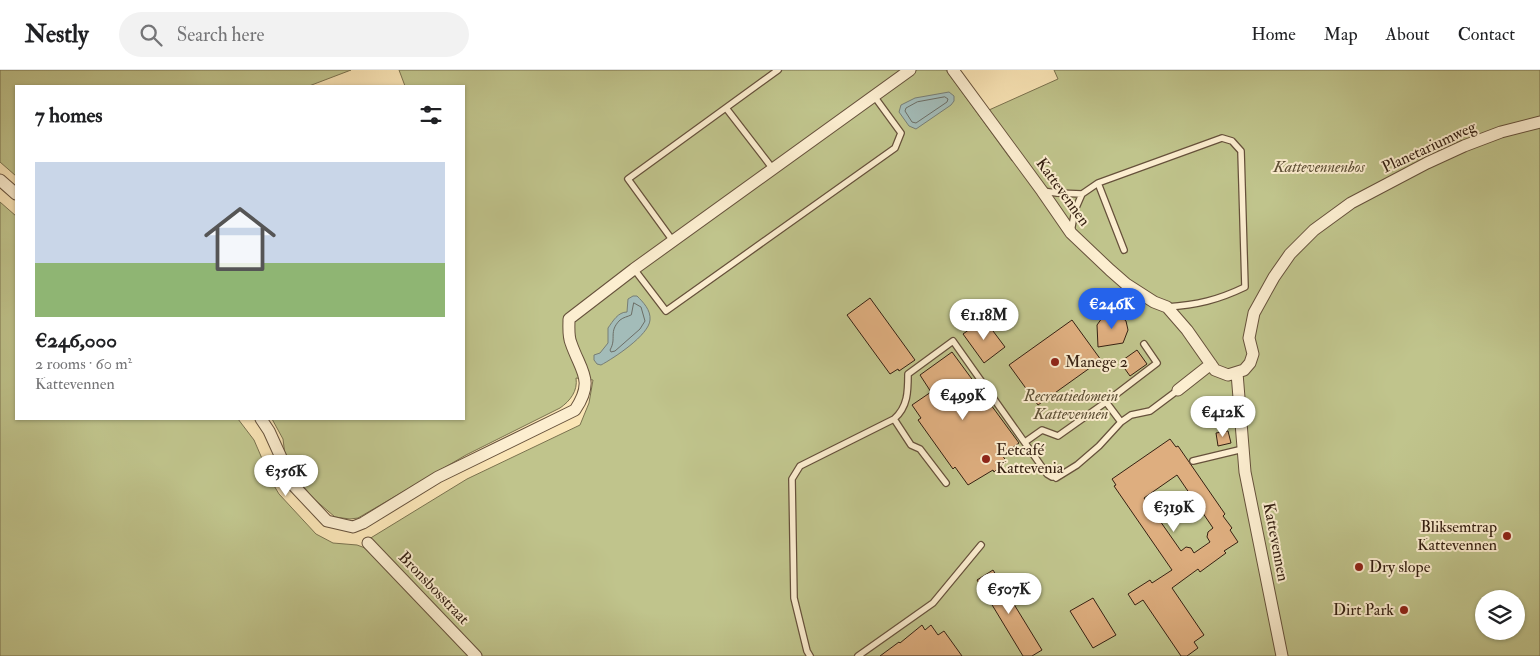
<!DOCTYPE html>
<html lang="en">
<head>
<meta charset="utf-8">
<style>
  :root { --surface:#fff; --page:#f2f2f2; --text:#202124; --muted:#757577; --line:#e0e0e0; --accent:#2563eb }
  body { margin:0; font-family:"IM FELL Double Pica",serif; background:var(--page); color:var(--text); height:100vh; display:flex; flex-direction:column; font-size:19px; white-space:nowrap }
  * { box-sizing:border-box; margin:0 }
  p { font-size:16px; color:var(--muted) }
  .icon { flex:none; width:28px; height:28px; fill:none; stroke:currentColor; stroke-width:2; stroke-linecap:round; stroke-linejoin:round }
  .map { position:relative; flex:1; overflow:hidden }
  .details { position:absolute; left:15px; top:15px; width:450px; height:335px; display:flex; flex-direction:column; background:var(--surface); border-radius:0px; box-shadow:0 1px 4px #0004 }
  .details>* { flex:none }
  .controls { position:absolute; left:1475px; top:520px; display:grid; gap:10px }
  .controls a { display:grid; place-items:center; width:50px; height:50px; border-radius:50%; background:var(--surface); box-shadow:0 1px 4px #0004; font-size:25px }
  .price { position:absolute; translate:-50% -42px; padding:0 11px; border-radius:18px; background:#fff; color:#222; font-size:16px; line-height:32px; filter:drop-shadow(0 1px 2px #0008) }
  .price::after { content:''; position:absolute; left:50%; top:30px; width:15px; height:11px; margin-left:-8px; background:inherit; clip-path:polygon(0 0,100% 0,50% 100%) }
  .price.on { background:var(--accent); color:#fff }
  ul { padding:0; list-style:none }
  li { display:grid; align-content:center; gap:10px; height:265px; padding:0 20px }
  li span { display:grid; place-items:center; height:155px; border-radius:0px; color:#555 }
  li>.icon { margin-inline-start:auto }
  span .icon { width:90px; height:90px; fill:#fffc; stroke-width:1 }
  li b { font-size:21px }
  h2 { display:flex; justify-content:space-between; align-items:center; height:60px; padding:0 20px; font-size:21px }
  header { display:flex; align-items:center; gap:30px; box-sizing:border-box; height:70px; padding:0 25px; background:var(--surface); border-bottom:1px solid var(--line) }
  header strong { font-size:24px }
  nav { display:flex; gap:28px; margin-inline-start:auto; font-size:18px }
  .search { width:350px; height:45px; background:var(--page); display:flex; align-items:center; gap:12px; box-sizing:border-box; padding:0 18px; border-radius:28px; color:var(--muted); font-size:19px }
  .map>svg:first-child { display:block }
</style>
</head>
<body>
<header>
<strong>Nestly</strong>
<div class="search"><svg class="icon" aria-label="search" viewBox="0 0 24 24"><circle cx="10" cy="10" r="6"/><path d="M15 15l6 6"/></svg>Search here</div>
<nav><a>Home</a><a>Map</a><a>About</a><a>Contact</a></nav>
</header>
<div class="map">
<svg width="1540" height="586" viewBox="0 0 1540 586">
  <rect width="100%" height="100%" fill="#fae5b6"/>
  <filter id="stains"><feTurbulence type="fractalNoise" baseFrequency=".004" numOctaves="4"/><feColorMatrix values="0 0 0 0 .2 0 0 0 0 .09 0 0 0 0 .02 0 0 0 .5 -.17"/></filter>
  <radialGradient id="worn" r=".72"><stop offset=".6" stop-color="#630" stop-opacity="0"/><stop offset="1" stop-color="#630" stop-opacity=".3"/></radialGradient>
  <path fill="#c0c48c" stroke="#7a724f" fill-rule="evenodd" d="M 0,0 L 351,0 L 309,16 L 16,16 L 16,106 L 0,92 Z
    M 399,0 L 946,0 L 1012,91 L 1022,87 L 989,40 L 1058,9 L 1054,0 L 1540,0 L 1540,586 L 482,586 L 457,558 L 369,469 L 467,409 L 580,355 L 589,333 L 593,310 L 576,308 C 578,321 570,331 560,338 L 466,385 L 358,448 L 350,449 L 335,447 L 314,429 L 291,402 L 285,385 L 283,369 L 272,349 L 464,349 L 464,16 L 405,16 ZM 1484,529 L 1516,529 L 1516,561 L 1484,561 Z
    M 0,132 L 16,146 L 16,349 L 238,349 L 254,370 L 273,414 L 279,424 L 316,464 L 333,473 L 357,475 L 368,479 L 471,586 L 0,586 Z"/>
  <path fill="#a3bcb9" stroke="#777e76" d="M 949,22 L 954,26 L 954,31 L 951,35 L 916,59 L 909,56 L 899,42 L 901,35 L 915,28 Z
    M 633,226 L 637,226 C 643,232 651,240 650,250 C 649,265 614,288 601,295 L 597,294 L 594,290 L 594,285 L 600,283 L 608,273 L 608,258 C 613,251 618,242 627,242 L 628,229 Z"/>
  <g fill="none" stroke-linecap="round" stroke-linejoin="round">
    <path stroke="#6c6e66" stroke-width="1" d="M 945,27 L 948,29 L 947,32 L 916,53 L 912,52 L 905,41 L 906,38 L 917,32 Z
      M 634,233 L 641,237 L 645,251 L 640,259 L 615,281 L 611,282 L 610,280 C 617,268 608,262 620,250 C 624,247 627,247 631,245 Z"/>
  </g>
  <path fill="#deae7f" stroke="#352012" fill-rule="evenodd" d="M 870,228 L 915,290 L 899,301 L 898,299 L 890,304 L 847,245 Z
    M 1110,243 L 1119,245 L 1126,251 L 1128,260 L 1123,273 L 1098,277 L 1097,255 L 1102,248 Z
    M 984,249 L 1005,277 L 984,293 L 963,264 Z
    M 1072,250 L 1101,290 L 1038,335 L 1009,295 Z
    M 1137,280 L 1147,294 L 1130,306 L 1120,292 Z
    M 952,282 L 1019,373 L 1002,385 L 1007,392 L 994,402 L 993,400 L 968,415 L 955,397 L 953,399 L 918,350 L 921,348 L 912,335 L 931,322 L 920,305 Z
    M 1228,361 L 1231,373 L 1218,376 L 1216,363 Z
    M 1170,369 L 1176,377 L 1178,376 L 1225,444 L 1223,446 L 1232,458 L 1230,460 L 1238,472 L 1224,481 L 1226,483 L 1200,502 L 1198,499 L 1172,518 L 1204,565 L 1194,572 L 1198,578 L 1187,586 L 1181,586 L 1143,530 L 1135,535 L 1128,524 L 1150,510 L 1152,513 L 1172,500 L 1114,416 L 1116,415 L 1112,409 ZM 1177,405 L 1213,458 L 1208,462 L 1207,467 L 1210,472 L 1194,483 L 1191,478 L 1186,477 L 1181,481 L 1144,428 Z
    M 993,500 L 1042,580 L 1032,586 L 1023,586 L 977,510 Z
    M 1093,528 L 1116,565 L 1093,578 L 1070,541 Z
    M 922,555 L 925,560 L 931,555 L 938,565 L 944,561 L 962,586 L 880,586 L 899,572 L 900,573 Z"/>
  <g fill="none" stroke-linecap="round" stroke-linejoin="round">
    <defs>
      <path id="lane" d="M 726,38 L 773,99
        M 1098,113 L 1124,180
        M 1042,121 L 1057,123 L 1082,124 L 1098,113 L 1222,68 L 1232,71 L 1241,81 L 1245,217 C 1218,230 1197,235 1167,237
        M 1071,162 L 1075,140 L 1082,124
        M 673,171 L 628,109 L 778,0
        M 634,199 L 666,241 L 895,78 L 901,63 L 874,26
        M 1106,332 L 1121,352
        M 894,349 L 911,375 L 920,379 L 946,413
        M 1025,372 L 1042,360 L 1058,366 L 1106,332 L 1157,293 L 1144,274
        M 1193,391 L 1243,379
        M 1056,408 L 1077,395 L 1099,376 L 1121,352 L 1131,345 L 1150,341 L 1178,320
        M 810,586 L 807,581 L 794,528 L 792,409 L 800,396 L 894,349 C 908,337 908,321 908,304 L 953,271 L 1047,404 L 1052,407 L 1059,406
        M 858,586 L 933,533 L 981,475"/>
      <path id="street" d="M 953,0 L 1042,121 L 1071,163 L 1110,200 L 1126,214 L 1154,232 L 1167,237 L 1187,260 L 1215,300 L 1228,305 L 1244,300 L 1250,293 L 1253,284 L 1249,268 L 1254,243 L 1274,207 L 1290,184 L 1314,160 L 1351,133 L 1427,93 L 1464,76 L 1501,62 L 1540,52
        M 0,110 L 16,124
        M 1237,303 L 1245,402 L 1282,586
        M 1178,320 L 1211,294
        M 261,349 L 269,361 L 294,416 L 327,451 L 353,457 L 363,453 L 438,407 L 575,340 C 595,310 581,302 571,273 C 568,266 569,257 569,249 L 634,199 L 910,0
        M 368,473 L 476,586"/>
    </defs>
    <use href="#lane" stroke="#66513b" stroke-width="8"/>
    <use href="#street" stroke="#66513b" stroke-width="13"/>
    <use href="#lane" stroke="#fceed0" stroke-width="5.5"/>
    <use href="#street" stroke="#fceed0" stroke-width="11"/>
  </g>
  <g fill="#8f2418" stroke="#fceed0" stroke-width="2">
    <circle cx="1055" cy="292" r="5"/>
    <circle cx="986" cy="389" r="5"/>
    <circle cx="1507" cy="466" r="5"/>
    <circle cx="1359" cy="497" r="5"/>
    <circle cx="1404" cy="540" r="5"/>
  </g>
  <g text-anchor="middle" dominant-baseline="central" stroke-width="4" stroke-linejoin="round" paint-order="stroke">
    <g font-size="16" fill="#352012" stroke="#fceed0">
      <text transform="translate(1429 77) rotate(-25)">Planetariumweg</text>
      <text transform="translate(1063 122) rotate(54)">Kattevennen</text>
      <text transform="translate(1276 472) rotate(79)">Kattevennen</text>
      <text transform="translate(434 518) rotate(46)">Bronsbosstraat</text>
    </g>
    <g font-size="16" font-style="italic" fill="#5f5137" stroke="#fceed0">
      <text x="1319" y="97">Kattevennenbos</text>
      <text x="1071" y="326">Recreatiedomein<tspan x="1071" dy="18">Kattevennen</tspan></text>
    </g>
    <g font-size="16" fill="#352012" stroke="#fceed0" text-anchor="start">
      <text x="1065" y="292">Manege 2</text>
      <text x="996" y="380">Eetcafé<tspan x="996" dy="18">Kattevenia</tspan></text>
      <text x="1497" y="457" text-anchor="end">Bliksemtrap<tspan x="1497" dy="18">Kattevennen</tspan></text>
      <text x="1369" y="497">Dry slope</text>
      <text x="1394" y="540" text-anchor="end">Dirt Park</text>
    </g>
  </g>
  <rect width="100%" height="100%" filter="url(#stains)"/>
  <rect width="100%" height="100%" fill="url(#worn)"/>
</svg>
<div class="controls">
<a><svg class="icon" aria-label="layers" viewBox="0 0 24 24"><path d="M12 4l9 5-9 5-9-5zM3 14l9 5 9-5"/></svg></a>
</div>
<b class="price on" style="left:1112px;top:260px">€246K</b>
<b class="price" style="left:984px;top:271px">€1.18M</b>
<b class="price" style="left:963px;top:351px">€499K</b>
<b class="price" style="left:1223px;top:368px">€412K</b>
<b class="price" style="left:286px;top:427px">€356K</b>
<b class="price" style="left:1174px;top:463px">€319K</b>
<b class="price" style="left:1009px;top:545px">€507K</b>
<section class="details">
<h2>7 homes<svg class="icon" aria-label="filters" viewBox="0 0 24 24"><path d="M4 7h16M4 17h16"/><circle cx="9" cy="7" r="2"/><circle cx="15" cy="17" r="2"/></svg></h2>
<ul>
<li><span style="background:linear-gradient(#c9d6e8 65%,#8fb573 0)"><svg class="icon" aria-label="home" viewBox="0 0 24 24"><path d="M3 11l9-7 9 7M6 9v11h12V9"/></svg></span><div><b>€246,000</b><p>2 rooms · 60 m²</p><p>Kattevennen</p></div></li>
</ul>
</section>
</div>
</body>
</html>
